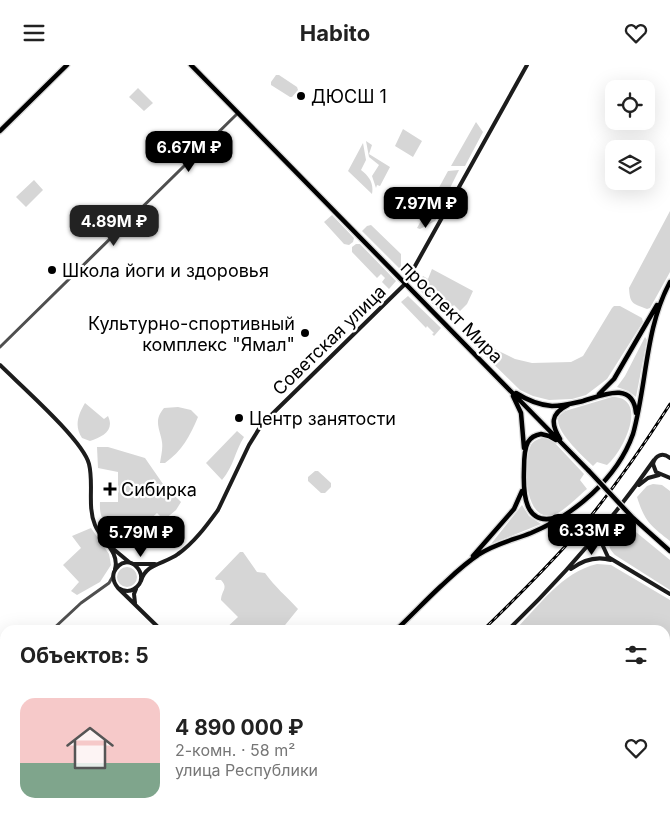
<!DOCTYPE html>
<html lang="ru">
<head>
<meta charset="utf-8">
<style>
  :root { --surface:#fff; --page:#f2f2f2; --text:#222; --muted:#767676; --accent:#000 }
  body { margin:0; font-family:Inter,sans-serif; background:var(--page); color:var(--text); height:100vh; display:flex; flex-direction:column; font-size:19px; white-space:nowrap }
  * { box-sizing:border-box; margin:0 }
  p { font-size:16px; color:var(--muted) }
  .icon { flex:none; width:28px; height:28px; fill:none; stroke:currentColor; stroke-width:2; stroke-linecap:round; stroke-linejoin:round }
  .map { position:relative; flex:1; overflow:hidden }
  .details { position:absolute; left:0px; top:560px; width:670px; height:196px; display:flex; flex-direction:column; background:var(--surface); border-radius:15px 15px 0 0; box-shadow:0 5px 20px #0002 }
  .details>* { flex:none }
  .tools { position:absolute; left:605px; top:15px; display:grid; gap:10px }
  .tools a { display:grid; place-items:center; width:50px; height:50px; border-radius:10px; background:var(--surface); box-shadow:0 5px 20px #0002; font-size:25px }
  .price { position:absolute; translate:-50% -42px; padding:0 11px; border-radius:10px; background:var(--accent); color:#fff; font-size:16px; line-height:32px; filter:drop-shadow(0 1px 2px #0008) }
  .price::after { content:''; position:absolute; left:50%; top:30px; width:15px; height:11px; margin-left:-8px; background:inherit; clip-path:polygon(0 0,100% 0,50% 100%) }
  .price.selected { background:#222; color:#fff }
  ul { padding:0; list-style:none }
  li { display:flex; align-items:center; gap:15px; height:125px; padding:0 20px }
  li span { display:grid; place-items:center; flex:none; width:140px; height:100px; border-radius:15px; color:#555 }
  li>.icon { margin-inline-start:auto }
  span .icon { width:60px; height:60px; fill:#fffc; stroke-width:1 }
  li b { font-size:21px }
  h2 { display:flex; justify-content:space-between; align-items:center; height:60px; padding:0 20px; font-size:21px }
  header { display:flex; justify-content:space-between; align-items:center; height:65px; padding:0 20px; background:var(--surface); font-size:22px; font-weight:700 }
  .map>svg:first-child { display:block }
</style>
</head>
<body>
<header><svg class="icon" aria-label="menu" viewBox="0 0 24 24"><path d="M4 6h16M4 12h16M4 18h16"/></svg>Habito<svg class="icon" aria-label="heart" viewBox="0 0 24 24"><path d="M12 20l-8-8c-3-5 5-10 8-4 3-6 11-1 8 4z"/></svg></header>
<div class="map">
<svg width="670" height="756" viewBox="0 0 670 756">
  <rect width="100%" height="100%" fill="#fff"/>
  <path fill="#d6d6d6" d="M 276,10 L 279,10 L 297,22 L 298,25 L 292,32 L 290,32 L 271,20 L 271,17 Z
    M 138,23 L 153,38 L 144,46 L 129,32 Z
    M 476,57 L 483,67 L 465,101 L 451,101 Z
    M 403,64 L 422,76 L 413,92 L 395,81 Z
    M 366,76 L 372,80 L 369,89 L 390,102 L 380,121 L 377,120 L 376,123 L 372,111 L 379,100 L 369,92 Z
    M 363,78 L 366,95 L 361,105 C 369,111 374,118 372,129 L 348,106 Z
    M 459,105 L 451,121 L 447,133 L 435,156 L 420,164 L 417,163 L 448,106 Z
    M 34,115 L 43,125 L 26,142 L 16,132 Z
    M 670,146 L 670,207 L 650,243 L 647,244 C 632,238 630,239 629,223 Z
    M 332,150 L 354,173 L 353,177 L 349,180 L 344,179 L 324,157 Z
    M 371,160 L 401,189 L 401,205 L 362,166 L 367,161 Z
    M 356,179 L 360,179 L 396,216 L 389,224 L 382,217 L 385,213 L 381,209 L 377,213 L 352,187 L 352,182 Z
    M 432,204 L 473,226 L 467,239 L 460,246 L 454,240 L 450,244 L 447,242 L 441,248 L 417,222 L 423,211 L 428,214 Z
    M 408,231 L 441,263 L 434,271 L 432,269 L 434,268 L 427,261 L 426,263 L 401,237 Z
    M 614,241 L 620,241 L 642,253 L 643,257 L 607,314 L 586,330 L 572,334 L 549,335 L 533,331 L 520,325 L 471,277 L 472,273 L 515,294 L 532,298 L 571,297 L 583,291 L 612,243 Z
    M 645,272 L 647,275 L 636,332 L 628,326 L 617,322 L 625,311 Z
    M 612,332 C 650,332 623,387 607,400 L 597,397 L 593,401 C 584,392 552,364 559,351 C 560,350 564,347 565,346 Z
    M 85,338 L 104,354 L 108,351 C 115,366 102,372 90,376 L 82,373 C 74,361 78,350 85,338 Z
    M 178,342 L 191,345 L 198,352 C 190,371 182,386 165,398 L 160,398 C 161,391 163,384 162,377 C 160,364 153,356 164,343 Z
    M 237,366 L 244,372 C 235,386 234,401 222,415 L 206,398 Z
    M 544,372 L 554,377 L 584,409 L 580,415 L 587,424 C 577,432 565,446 553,450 C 524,458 522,396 531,380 C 534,375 539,374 544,372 Z
    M 97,382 L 108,382 L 145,393 L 163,419 L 181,437 L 176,445 L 164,455 L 157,448 L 142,462 L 142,470 L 140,471 L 133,469 L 128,470 L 123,463 C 105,461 99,455 100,437 L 118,437 L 118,407 L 98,403 Z
    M 315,406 L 318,406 L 331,418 L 331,422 L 325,428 L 321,428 L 308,416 L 308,412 Z
    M 653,419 L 662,420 L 670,426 L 670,476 C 650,460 645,457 637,432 L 647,421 Z
    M 522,440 L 529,451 L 541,459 L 491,479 Z
    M 618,456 L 631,463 L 670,495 L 670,525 L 615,490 C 605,481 606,463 618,456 Z
    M 91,463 L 109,489 L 111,500 L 100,517 L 77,530 L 71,526 L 79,517 L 63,500 L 81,483 L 72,471 Z
    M 240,487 L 243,487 L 257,507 L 265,508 C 275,522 286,531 298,544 L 281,565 L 262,565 L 253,560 C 244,564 234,565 224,565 L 238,552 L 221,535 C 221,526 229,523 221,515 L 216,515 L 215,513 Z
    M 597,499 L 611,500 L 670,535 L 670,600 L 668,602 L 670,609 L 670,756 L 358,756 L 358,751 L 665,751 L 665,565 L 515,565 C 539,541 562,507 597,499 Z
    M117 512a10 10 0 1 1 20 0a10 10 0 1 1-20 0Z"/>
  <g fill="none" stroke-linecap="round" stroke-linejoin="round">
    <defs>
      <path id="primary" d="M 191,0 L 589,406
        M 0,66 L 67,0
        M 516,328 C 527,335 539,340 552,341 C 563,341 574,338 583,336 C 603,330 633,316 636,348
        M 599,329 L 614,314 L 657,240
        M 513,331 L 521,348 L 524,383
        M 560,374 C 551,359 550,349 568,340
        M 556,375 L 549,371 L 541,369 C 535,370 531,372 528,377 C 524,384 524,396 524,404 C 523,428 524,463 558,452
        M 633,453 L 670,486
        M 473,491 L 514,444 L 522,426
        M 396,565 C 411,551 425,536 440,522 C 452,511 464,499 478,490 C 494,479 513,475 531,468 C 574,450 617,414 633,369 C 647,319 645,263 670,217
        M 200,756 L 205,751"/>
    </defs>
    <use href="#primary" stroke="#dbdbdb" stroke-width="7"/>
    <path stroke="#4f4f4f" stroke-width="3" d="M 0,282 L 238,48
      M 52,565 L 81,538 L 109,518 L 113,511
      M 0,615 L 5,610
      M 0,691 L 5,696
      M 59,751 L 64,756"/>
    <path stroke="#1c1c1c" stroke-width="4" d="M 0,300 C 20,320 83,375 89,399 C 94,419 87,441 95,460 C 101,475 120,487 115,504
      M 670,393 C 663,387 655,390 653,399 L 656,407 L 670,413
      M 639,420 L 648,413 L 659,410
      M 604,463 L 602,479 L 608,492 L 670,529
      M 111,482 L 129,497
      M 134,499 L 155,499
      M 571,504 C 583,495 597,491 611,495
      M 141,516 C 146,498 165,499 178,489 C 194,478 207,460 218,445 L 249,380 L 262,359 L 405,219 L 527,0
      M 118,523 C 123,526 129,527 134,524 C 154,512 127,482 114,507 C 112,513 114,518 118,523 L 161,565
      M 135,538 L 134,529 L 136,524
      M 508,565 C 562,513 611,457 654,395
      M 312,756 L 317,751"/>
    <use href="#primary" stroke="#000" stroke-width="4.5"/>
    <defs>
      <path id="rail" d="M 483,565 C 513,536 543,506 571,475 C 608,432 640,386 670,339
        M 286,756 L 291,751"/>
    </defs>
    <use href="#rail" stroke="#000" stroke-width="3"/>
    <use href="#rail" stroke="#fff" stroke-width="1" stroke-dasharray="4" stroke-linecap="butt"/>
    <defs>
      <path id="primary-bridge" d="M 589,406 L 633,453"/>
    </defs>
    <use href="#primary-bridge" stroke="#dbdbdb" stroke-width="7" stroke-linecap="butt"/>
    <use href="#primary-bridge" stroke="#000" stroke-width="4.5"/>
  </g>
  <g fill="#000" stroke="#fff" stroke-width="2">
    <circle cx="301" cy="31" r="5"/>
    <circle cx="52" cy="205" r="5"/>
    <circle cx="305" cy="268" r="5"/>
    <circle cx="239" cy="353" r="5"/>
    <path d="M107.5 416.5h5v5h5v5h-5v5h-5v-5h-5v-5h5z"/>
  </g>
  <g text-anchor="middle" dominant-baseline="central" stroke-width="4.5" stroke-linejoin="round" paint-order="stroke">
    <g font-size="18" fill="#000" stroke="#fff" text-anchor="start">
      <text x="311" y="31">ДЮСШ 1</text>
      <text x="62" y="205">Школа йоги и здоровья</text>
      <text x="295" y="258" text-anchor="end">Культурно-спортивный<tspan x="295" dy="21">комплекс "Ямал"</tspan></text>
      <text x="249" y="353">Центр занятости</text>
      <text x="121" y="424">Сибирка</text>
    </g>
    <g font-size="18" fill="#000" stroke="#fff">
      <text transform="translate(452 247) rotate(45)">проспект Мира</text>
      <text transform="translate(329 275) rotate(-44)">Советская улица</text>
    </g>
  </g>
</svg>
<div class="tools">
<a><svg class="icon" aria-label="locate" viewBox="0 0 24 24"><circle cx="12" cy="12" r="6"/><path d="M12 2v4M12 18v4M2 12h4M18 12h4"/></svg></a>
<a><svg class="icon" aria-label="layers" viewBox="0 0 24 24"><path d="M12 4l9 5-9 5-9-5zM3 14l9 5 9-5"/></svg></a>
</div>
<b class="price" style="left:189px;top:108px">6.67M ₽</b>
<b class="price" style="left:426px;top:164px">7.97M ₽</b>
<b class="price selected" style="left:114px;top:182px">4.89M ₽</b>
<b class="price" style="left:592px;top:491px">6.33M ₽</b>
<b class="price" style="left:141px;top:493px">5.79M ₽</b>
<section class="details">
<h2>Объектов: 5<svg class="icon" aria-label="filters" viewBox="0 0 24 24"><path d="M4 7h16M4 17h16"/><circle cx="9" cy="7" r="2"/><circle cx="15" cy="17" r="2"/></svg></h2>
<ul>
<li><span style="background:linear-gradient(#f6c9c9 65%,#7fa58c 0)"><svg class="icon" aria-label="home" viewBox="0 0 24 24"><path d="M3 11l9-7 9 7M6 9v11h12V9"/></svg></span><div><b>4 890 000 ₽</b><p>2-комн. · 58 m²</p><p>улица Республики</p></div><svg class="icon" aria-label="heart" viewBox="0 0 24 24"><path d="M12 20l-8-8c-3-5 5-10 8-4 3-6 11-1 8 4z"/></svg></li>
</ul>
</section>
</div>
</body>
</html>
